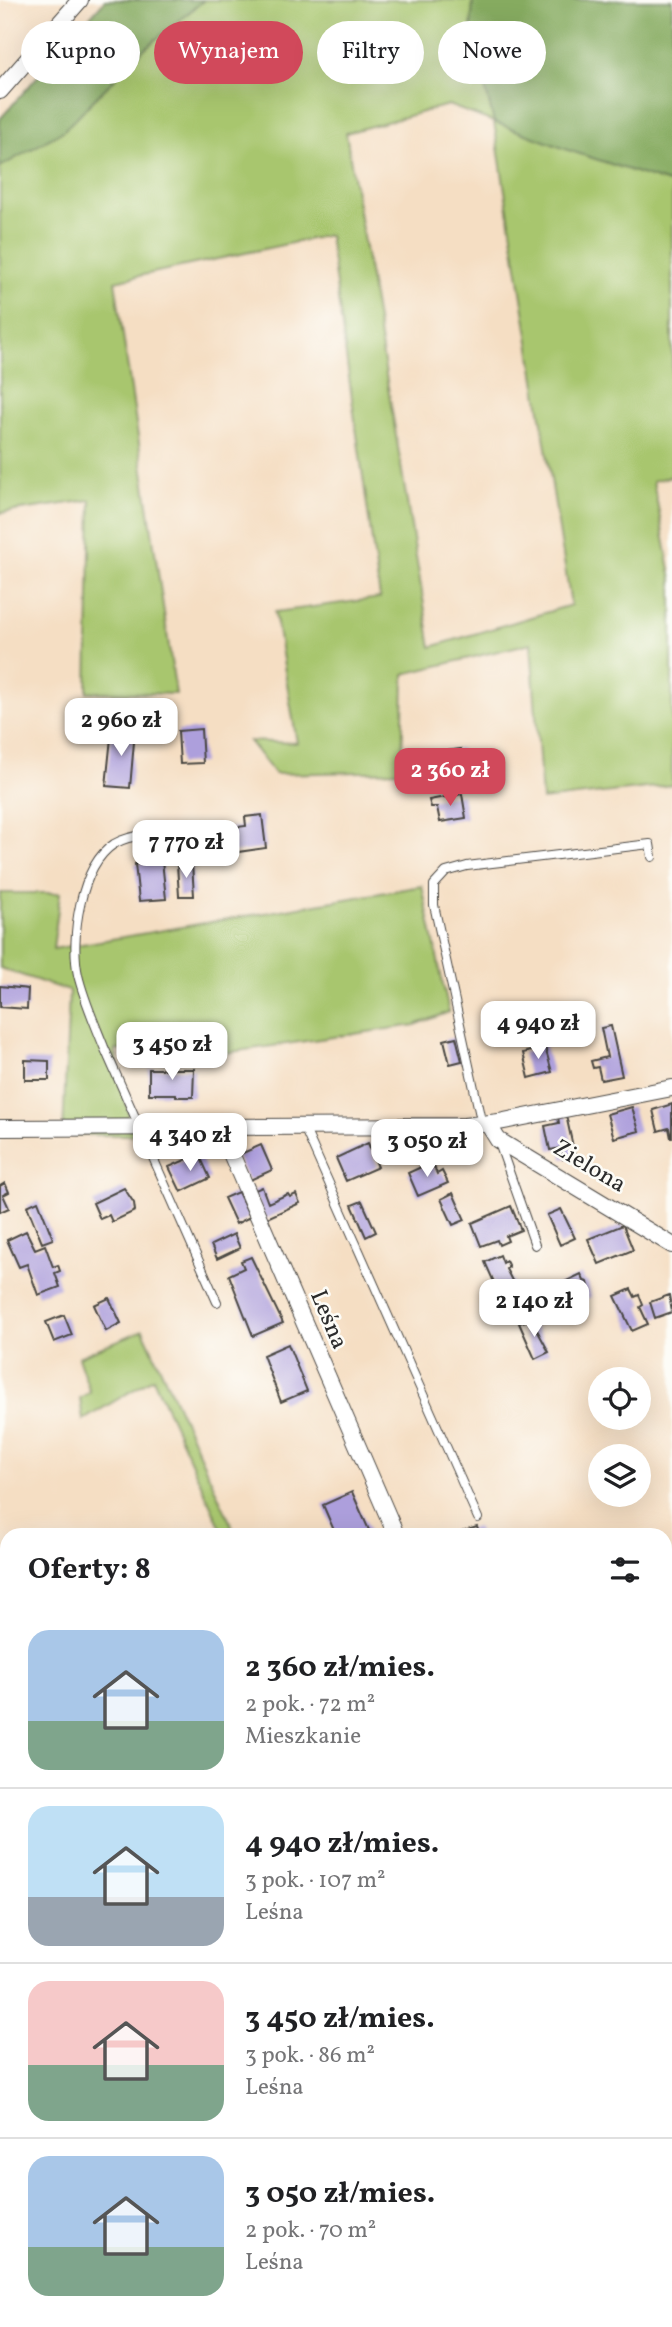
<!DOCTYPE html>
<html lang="pl">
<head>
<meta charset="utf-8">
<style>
  :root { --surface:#fff; --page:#f2f2f2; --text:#202124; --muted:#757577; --line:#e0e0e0; --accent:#d1495b }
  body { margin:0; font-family:Vollkorn,serif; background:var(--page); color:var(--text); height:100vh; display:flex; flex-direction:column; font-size:26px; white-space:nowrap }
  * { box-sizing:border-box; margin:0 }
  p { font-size:23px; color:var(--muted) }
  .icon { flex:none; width:38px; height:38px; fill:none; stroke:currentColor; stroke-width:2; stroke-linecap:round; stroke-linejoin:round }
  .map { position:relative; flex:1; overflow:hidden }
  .details { position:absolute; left:0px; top:1528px; width:672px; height:800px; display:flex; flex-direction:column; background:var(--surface); border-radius:21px 21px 0 0; box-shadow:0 7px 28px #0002 }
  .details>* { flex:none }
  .banner { position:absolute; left:21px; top:21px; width:630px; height:63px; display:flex; gap:14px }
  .tools { position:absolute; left:588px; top:1367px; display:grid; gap:14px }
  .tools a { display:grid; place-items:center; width:63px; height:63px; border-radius:50%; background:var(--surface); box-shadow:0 7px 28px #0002; font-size:35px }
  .price { position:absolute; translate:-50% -60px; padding:0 16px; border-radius:14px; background:#fff; color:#222; font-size:23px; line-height:46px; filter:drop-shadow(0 2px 4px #0008) }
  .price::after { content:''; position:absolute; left:50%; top:42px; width:21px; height:16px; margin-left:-10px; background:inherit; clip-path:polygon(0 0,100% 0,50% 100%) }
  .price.on { background:var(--accent); color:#fff }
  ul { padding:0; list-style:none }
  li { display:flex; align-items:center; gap:21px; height:175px; padding:0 28px }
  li+li { border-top:2px solid var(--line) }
  li span { display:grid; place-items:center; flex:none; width:196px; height:140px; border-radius:21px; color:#555 }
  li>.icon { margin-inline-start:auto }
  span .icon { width:84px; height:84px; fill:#fffc; stroke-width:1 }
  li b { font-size:30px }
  h2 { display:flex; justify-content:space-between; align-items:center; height:84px; padding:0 28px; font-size:30px }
  .chip { padding:0 24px; border-radius:32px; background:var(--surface); box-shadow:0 7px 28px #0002; font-size:24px; line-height:63px }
  .chip.on { background:var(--accent); color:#fff }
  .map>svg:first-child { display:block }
</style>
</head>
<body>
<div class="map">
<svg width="672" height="2327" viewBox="0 0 672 2327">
  <rect width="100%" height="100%" fill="#fdfcf7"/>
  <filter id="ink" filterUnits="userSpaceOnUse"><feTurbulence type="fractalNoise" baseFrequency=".0143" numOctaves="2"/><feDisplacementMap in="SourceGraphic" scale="14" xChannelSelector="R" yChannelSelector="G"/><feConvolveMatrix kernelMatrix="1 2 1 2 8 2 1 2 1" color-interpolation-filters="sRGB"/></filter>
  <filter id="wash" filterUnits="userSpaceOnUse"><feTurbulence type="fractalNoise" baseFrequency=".00686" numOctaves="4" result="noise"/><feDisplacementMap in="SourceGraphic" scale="28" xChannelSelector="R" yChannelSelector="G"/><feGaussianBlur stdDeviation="1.57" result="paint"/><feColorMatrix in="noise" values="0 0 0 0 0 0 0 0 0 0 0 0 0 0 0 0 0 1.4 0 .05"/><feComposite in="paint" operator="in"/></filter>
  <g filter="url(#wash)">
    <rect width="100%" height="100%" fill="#f5dec3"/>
    <path fill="#a8c66e" stroke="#6a784c" stroke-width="2" fill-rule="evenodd" d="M 204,0 L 473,0 L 471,33 L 568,150 L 672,184 L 672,476 L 653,481 L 672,580 L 672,785 L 542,800 L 531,643 L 404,674 L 402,771 L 275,774 L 249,741 L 297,743 L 275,612 L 380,598 L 329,235 L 115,281 L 176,694 L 87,692 L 91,500 L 0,513 L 0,167 L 63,131 L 145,48 ZM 448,105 L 494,122 L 571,605 L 431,647 L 346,133 Z
      M 422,886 L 449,1012 L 415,1025 L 218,1054 L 115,1050 L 133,1135 L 63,1135 L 69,991 L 0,968 L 0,893 L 60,893 L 53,949 Z
      M 143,1330 L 236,1535 L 224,1535 L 153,1378 L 83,1420 L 80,1398 L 90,1392 L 78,1357 Z
      M 0,1658 L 7,1672 L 7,2072 L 0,2074 Z
      M 665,1936 L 672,1952 L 672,2080 L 665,2082 Z
      M 665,2179 L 672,2180 L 672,2327 L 488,2327 L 487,2321 L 665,2320 Z"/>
    <path fill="#86ab61" stroke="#586b46" stroke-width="2" d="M 105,0 L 204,0 L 145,48 L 63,131 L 0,167 L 0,119 Z
      M 473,0 L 672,0 L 672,184 L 568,150 L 494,122 L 471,32 Z
      M 7,2072 L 7,2320 L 274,2320 L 276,2327 L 0,2327 L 0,2074 Z
      M 672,2080 L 672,2180 L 665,2179 L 665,2082 Z"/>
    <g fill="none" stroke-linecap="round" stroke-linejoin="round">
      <path stroke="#5ba5d3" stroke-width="5" d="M 665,2114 L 672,2112
        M 0,2212 L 7,2214"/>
    </g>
    <g id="blocks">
      <path fill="#ad9fdc" d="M 112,728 L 135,730 L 130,788 L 106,786 Z
        M 201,729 L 203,763 L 180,764 L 178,731 Z
        M 461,749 L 463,763 L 428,769 L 426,754 Z
        M 462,794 L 466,818 L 440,822 L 437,807 L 431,807 L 429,800 Z
        M 262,815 L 266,848 L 224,854 L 221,829 L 246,826 L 245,817 Z
        M 160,841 L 166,899 L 139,901 L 135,864 L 149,863 L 147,843 Z
        M 192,863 L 194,896 L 179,896 L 177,864 Z
        M 0,986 L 28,989 L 27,1009 L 0,1007 Z
        M 555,1006 L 566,1037 L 558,1040 L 547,1009 Z
        M 611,1026 L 622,1076 L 601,1080 L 598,1067 L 593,1068 L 591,1061 L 607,1057 L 601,1028 Z
        M 456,1037 L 462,1061 L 450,1064 L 444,1040 Z
        M 543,1040 L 552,1072 L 529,1078 L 523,1053 L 538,1049 L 536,1042 Z
        M 25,1060 L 49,1061 L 49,1080 L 25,1080 Z
        M 149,1069 L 194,1069 L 193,1097 L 176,1097 L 176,1094 L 149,1094 Z
        M 672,1104 L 672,1138 L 671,1138 L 669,1128 L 658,1131 L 653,1110 Z
        M 632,1107 L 639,1131 L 614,1138 L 607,1114 Z
        M 566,1115 L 575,1156 L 563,1159 L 561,1148 L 550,1150 L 545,1126 L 559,1123 L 558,1117 Z
        M 368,1143 L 378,1167 L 346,1181 L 336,1158 Z
        M 261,1145 L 272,1170 L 248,1181 L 236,1156 Z
        M 199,1154 L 210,1178 L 181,1192 L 169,1167 Z
        M 432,1162 L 437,1174 L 442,1171 L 448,1183 L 418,1196 L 408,1173 Z
        M 5,1183 L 9,1192 L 3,1195 L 9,1208 L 0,1212 L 0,1186 Z
        M 262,1187 L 268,1203 L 288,1194 L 290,1197 L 296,1194 L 300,1203 L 265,1219 L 253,1191 Z
        M 124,1188 L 134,1203 L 135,1211 L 112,1222 L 109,1215 L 100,1219 L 93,1203 Z
        M 238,1192 L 250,1217 L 236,1224 L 224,1198 Z
        M 453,1193 L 465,1220 L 453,1225 L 441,1199 Z
        M 38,1201 L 53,1239 L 42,1243 L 27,1206 Z
        M 362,1201 L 376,1232 L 366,1237 L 352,1205 Z
        M 511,1206 L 521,1230 L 506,1236 L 508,1241 L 499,1245 L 497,1240 L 481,1246 L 472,1223 Z
        M 561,1209 L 575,1238 L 560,1245 L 547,1215 Z
        M 623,1225 L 633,1250 L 599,1264 L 588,1239 Z
        M 26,1231 L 35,1249 L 45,1245 L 53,1267 L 58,1265 L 60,1271 L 55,1273 L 60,1287 L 38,1295 L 27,1264 L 19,1267 L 7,1240 Z
        M 234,1234 L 240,1248 L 217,1259 L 211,1245 Z
        M 500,1255 L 503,1263 L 506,1261 L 509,1267 L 506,1269 L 521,1298 L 507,1305 L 503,1297 L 501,1298 L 485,1262 Z
        M 251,1257 L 283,1323 L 253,1336 L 229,1275 L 244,1268 L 241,1261 Z
        M 581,1274 L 584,1281 L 588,1282 L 591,1297 L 559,1310 L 550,1289 Z
        M 631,1289 L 635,1297 L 639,1295 L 643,1305 L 640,1307 L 648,1324 L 632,1331 L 615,1296 Z
        M 669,1295 L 672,1312 L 655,1318 L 650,1302 Z
        M 109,1298 L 121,1323 L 106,1331 L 94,1305 Z
        M 64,1315 L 72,1335 L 54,1342 L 46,1322 Z
        M 531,1319 L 549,1352 L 535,1359 L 519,1323 Z
        M 288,1344 L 307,1391 L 281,1402 L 263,1355 Z
        M 352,1492 L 369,1530 L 359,1535 L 336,1535 L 323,1505 Z
        M 477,1527 L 480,1535 L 455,1535 L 455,1534 Z"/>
    </g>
  </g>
  <g filter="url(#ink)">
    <use href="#blocks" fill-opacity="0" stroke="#494642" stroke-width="2"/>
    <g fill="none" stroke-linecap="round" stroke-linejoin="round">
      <defs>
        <path id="lane" d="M 145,835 C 135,836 124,838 114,844 C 80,866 70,939 78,975 C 84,1000 95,1024 104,1047 L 217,1302
          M 482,1125 L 434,905 L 434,885 L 446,872 L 467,866 L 650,844 L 652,857
          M 304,1127 L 478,1518
          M 499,1143 L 535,1245"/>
        <path id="street" d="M 0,91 L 80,0
          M 488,1124 L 498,1140 L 672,1245
          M 0,1128 L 464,1126 L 499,1122 L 672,1088
          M 220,1128 L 394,1530
          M 0,1630 L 7,1645"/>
      </defs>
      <use href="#lane" stroke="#494642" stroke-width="10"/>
      <use href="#street" stroke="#494642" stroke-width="18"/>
      <use href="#lane" stroke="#fff" stroke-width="8"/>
      <use href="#street" stroke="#fff" stroke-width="16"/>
    </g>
  </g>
  <g text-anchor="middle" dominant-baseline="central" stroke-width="5" stroke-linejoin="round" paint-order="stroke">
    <g font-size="24" fill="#2b2b2b" stroke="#fdfcf7">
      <text transform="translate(589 1167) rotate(31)">Zielona</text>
      <text transform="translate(328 1320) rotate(67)">Leśna</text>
    </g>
  </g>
</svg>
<div class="tools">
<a><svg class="icon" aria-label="locate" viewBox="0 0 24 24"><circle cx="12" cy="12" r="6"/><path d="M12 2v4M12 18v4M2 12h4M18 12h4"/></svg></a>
<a><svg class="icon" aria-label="layers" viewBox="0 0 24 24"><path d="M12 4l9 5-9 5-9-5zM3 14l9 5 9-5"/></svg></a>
</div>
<b class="price" style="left:121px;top:758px">2 960 zł</b>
<b class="price on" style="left:450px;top:808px">2 360 zł</b>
<b class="price" style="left:186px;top:880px">7 770 zł</b>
<b class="price" style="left:538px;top:1061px">4 940 zł</b>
<b class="price" style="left:172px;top:1082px">3 450 zł</b>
<b class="price" style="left:190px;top:1173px">4 340 zł</b>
<b class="price" style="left:427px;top:1179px">3 050 zł</b>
<b class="price" style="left:534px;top:1339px">2 140 zł</b>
<div class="banner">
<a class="chip">Kupno</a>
<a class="chip on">Wynajem</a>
<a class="chip">Filtry</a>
<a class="chip">Nowe</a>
</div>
<section class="details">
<h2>Oferty: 8<svg class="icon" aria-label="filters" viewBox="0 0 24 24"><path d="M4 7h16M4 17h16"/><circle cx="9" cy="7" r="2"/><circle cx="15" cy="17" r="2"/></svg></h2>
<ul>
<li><span style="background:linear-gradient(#a9c7e8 65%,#7fa58c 0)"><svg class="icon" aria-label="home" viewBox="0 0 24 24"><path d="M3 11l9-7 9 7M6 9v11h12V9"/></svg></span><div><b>2 360 zł/mies.</b><p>2 pok. · 72 m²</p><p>Mieszkanie</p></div></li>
<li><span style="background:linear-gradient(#bfe0f5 65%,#9aa5b1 0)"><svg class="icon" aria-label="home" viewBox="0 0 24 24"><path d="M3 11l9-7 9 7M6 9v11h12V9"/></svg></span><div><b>4 940 zł/mies.</b><p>3 pok. · 107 m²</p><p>Leśna</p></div></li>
<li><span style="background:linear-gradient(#f6c9c9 60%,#7fa58c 0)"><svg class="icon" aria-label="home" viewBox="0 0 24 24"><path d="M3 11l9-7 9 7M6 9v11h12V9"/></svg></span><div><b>3 450 zł/mies.</b><p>3 pok. · 86 m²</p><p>Leśna</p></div></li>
<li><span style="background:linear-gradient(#a9c7e8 65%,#7fa58c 0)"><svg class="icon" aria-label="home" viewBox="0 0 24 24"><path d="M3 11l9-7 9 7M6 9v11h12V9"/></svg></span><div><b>3 050 zł/mies.</b><p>2 pok. · 70 m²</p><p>Leśna</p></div></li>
</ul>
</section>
</div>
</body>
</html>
